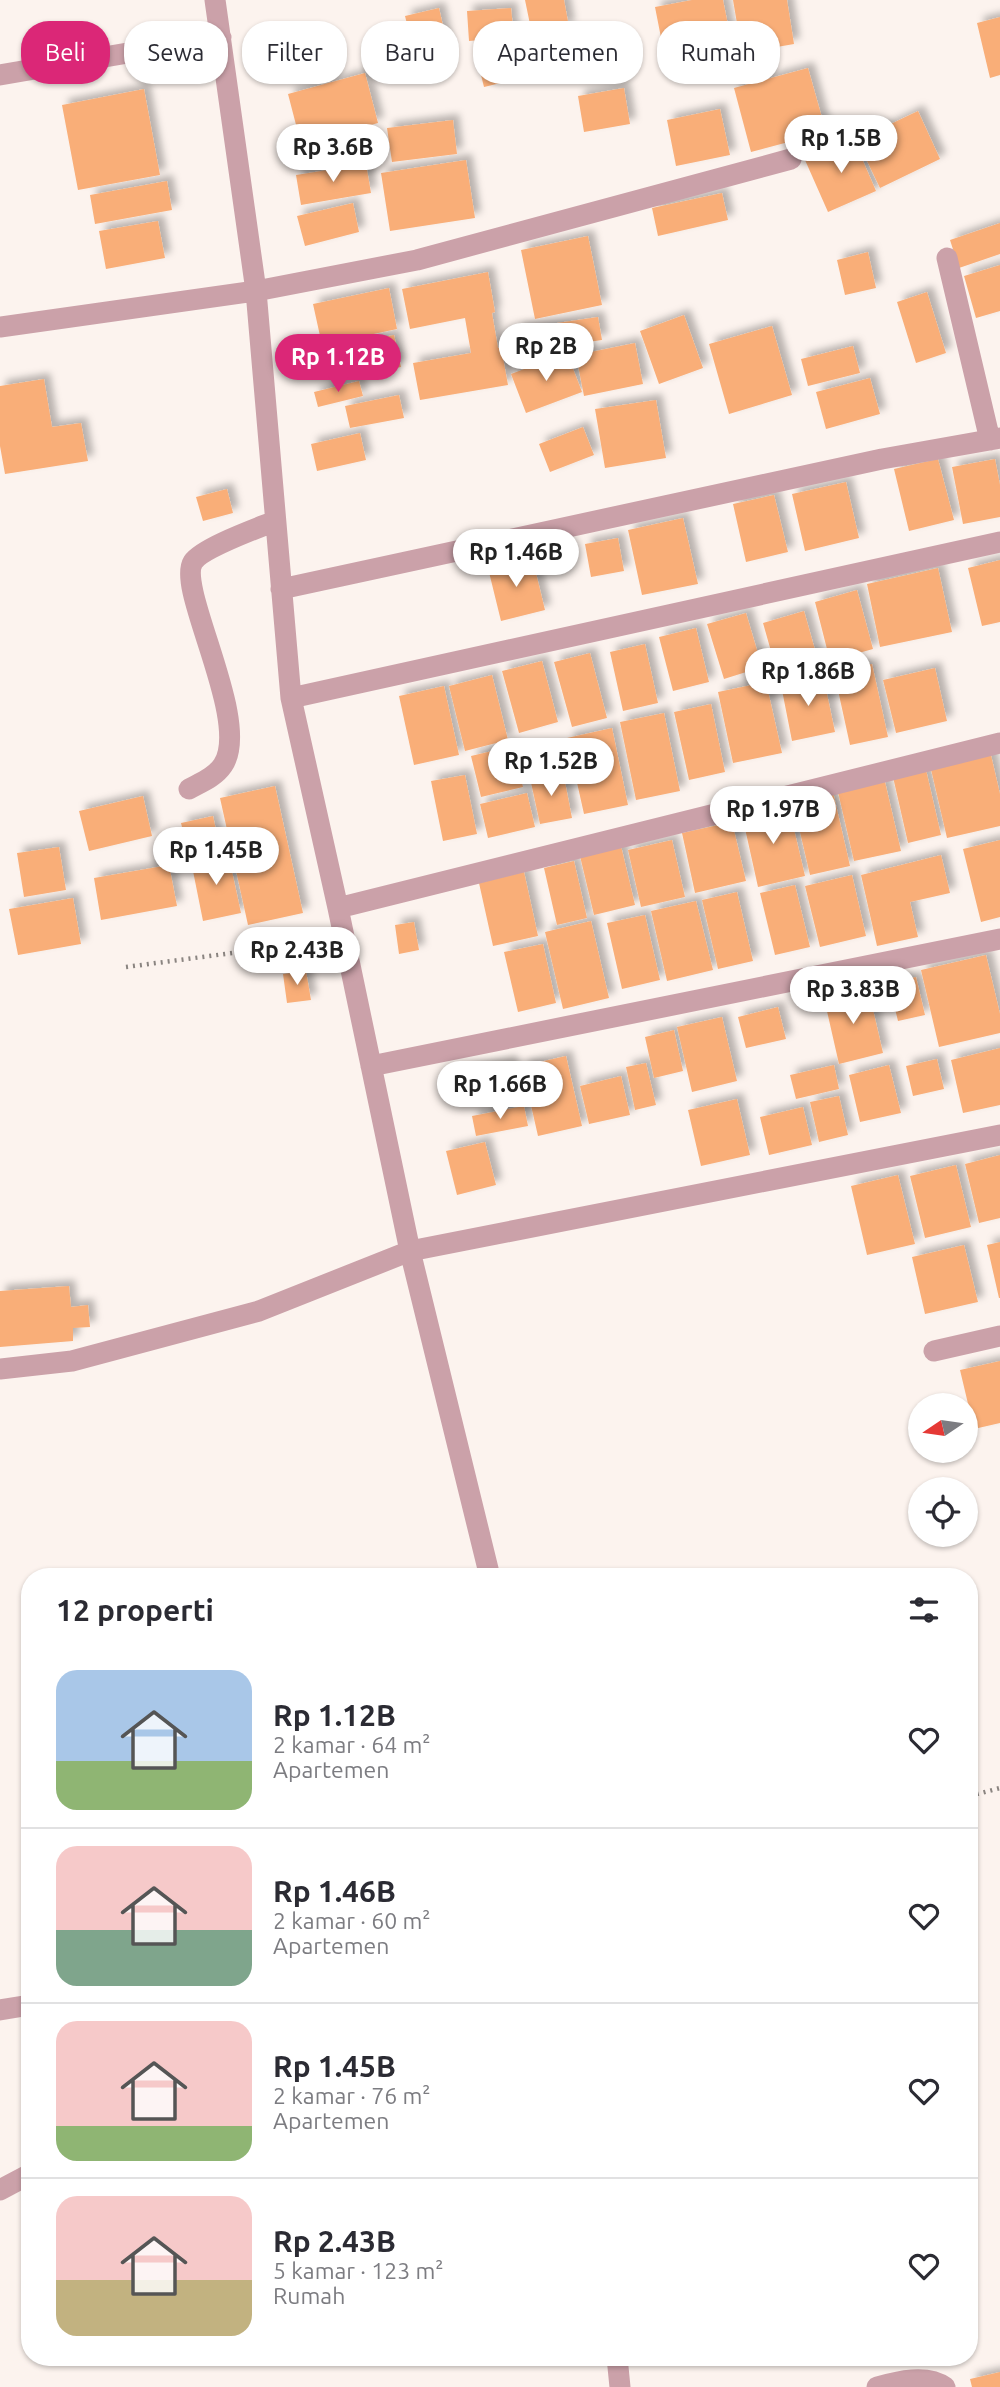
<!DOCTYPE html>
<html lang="id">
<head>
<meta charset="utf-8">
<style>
  :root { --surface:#fff; --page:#f7f7f7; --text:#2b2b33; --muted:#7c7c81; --line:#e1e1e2; --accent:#db2777 }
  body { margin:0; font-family:Ubuntu,sans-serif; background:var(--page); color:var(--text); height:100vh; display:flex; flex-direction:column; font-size:26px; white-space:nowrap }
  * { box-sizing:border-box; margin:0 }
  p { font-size:23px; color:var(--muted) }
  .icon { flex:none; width:38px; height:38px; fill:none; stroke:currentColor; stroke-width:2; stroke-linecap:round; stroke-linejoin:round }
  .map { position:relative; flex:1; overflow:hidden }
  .drawer { position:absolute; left:21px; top:1568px; width:957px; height:798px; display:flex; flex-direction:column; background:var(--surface); border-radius:28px; box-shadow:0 2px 5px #0004 }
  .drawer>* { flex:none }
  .hud { position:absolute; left:21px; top:21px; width:959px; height:63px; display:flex; gap:14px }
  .needle { width:46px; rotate:257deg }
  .controls { position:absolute; left:908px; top:1393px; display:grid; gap:14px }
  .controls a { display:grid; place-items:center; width:70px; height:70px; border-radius:50%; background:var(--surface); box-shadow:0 2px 5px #0004; font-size:35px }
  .price { position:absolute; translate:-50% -60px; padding:0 16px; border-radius:24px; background:#fff; color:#222; font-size:23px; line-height:46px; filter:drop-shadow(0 2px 4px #0008) }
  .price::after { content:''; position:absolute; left:50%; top:42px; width:21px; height:16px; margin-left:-10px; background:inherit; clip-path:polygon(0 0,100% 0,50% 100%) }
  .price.on { background:var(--accent); color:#fff }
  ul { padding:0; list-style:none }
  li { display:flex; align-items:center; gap:21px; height:175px; padding:0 35px }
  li+li { border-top:2px solid var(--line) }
  li span { display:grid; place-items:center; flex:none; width:196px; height:140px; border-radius:21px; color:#555 }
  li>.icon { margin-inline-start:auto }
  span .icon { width:84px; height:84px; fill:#fffc; stroke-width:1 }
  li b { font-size:30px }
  h2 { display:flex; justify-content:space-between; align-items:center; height:84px; padding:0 35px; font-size:30px }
  .tag { padding:0 24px; border-radius:28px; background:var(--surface); box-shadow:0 2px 5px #0004; font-size:24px; line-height:63px }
  .tag.on { background:var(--accent); color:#fff }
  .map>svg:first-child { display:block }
</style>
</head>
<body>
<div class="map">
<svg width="1000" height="2387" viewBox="0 0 1000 2387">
  <defs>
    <filter id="shadow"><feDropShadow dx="6" dy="-6" stdDeviation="3.5" flood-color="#0004"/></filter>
  </defs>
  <rect width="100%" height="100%" fill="#fcf3ee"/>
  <path fill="#f9ae78" filter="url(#shadow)" d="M 525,0 L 564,0 L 569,27 L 532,34 Z
    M 692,0 L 723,0 L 732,45 L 665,58 L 655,7 Z
    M 733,0 L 787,0 L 794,44 L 742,53 Z
    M 439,8 L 448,48 L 415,56 L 405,16 Z
    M 511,8 L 514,37 L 469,41 L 467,11 Z
    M 1000,17 L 1000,75 L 990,78 L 977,23 Z
    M 614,35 L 619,66 L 579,73 L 574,42 Z
    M 539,43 L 546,72 L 484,87 L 477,59 Z
    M 808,68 L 826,132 L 751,152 L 734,88 Z
    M 365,73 L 378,123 L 301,144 L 288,94 Z
    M 624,88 L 630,124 L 584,132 L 578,96 Z
    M 144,89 L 160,175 L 78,190 L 62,105 Z
    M 720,109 L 730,155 L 676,166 L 667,120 Z
    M 918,111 L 940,159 L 880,188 L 857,140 Z
    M 453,120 L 457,154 L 392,162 L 387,128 Z
    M 853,138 L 876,191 L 828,212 L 805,160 Z
    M 466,160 L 475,218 L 390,231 L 381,173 Z
    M 366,164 L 371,193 L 301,205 L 296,175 Z
    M 167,181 L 172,210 L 95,224 L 90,195 Z
    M 722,193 L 728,220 L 658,236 L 652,208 Z
    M 353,203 L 359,232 L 305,246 L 297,216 Z
    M 158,221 L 165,258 L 106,269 L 99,231 Z
    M 1000,223 L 1000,254 L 959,268 L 950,240 Z
    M 588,236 L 602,305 L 535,319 L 521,250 Z
    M 868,252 L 876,288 L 845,295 L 837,260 Z
    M 1000,265 L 1000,311 L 976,318 L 964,276 Z
    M 488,272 L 495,312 L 492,313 L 498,348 L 501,347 L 508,385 L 420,400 L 413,363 L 471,353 L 465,318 L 410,329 L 402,289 Z
    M 389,288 L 397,329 L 322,345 L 313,304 Z
    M 927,292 L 946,353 L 916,363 L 897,302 Z
    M 684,315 L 703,368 L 659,384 L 640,331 Z
    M 598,317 L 602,340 L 519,352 L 516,329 Z
    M 772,326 L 792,395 L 729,414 L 709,344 Z
    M 394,335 L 401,367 L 331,380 L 325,348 Z
    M 635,343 L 643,384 L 584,396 L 576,355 Z
    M 853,346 L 860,373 L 808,386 L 801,359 Z
    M 567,353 L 582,392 L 526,413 L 511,374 Z
    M 870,378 L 880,414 L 826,429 L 816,392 Z
    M 44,379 L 52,427 L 81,423 L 88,461 L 5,474 L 0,446 L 0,386 Z
    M 359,381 L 363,396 L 318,407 L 314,392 Z
    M 399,395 L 404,418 L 350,428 L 345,406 Z
    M 656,400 L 666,458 L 605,468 L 595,409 Z
    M 583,427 L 594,455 L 550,472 L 539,444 Z
    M 360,433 L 366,460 L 317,471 L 311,444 Z
    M 938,459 L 954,520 L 909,531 L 894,469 Z
    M 995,459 L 1000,485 L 1000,517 L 963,524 L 952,467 Z
    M 846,482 L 859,538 L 805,551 L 792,494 Z
    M 227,489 L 233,513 L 203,521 L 196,497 Z
    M 774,495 L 788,552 L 746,562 L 733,504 Z
    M 683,518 L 698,584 L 642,595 L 628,530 Z
    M 618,538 L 624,571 L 591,577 L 585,544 Z
    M 532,557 L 545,610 L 501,621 L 488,568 Z
    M 1000,560 L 1000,622 L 982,626 L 968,568 Z
    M 938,568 L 952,632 L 880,647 L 867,584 Z
    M 857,590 L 873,649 L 830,661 L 815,602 Z
    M 804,611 L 819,664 L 778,676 L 763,623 Z
    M 746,613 L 762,667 L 724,679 L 707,624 Z
    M 696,628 L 709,682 L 673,691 L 659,637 Z
    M 645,644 L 658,703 L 623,711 L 610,652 Z
    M 590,653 L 607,718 L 572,727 L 554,662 Z
    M 542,661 L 558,722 L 519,733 L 502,671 Z
    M 872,664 L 888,737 L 850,745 L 834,672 Z
    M 935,668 L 947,721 L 896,733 L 883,680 Z
    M 492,675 L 508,740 L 465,751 L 449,686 Z
    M 823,675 L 835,732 L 792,741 L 781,685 Z
    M 766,682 L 782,753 L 733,763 L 718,692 Z
    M 444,686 L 459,755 L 414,765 L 399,696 Z
    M 711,704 L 725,772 L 689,780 L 674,712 Z
    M 664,713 L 680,791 L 636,800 L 620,722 Z
    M 612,728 L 628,805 L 584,814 L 567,738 Z
    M 513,746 L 523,787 L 481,797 L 471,756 Z
    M 990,751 L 1000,794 L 1000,826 L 947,838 L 930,765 Z
    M 926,770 L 941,835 L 908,843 L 893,777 Z
    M 563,772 L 572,818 L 540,824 L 530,778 Z
    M 465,775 L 477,834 L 443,841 L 431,781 Z
    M 885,782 L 901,851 L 854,861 L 838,792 Z
    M 275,786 L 303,913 L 248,925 L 220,798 Z
    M 833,792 L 850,866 L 810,875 L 793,802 Z
    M 527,793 L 535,827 L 488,838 L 480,804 Z
    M 143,796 L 152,836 L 89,851 L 79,811 Z
    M 788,804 L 805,876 L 758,887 L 742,815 Z
    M 213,816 L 219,844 L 188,852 L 181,823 Z
    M 732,822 L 746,881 L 695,893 L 682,833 Z
    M 672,840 L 685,897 L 641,907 L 628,850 Z
    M 1000,840 L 1000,917 L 981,922 L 963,849 Z
    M 621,846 L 635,905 L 594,915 L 580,856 Z
    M 59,847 L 66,890 L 24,897 L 17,853 Z
    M 228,853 L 241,913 L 203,921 L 191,861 Z
    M 941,855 L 950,893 L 910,902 L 918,937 L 877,946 L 861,875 Z
    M 574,861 L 587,918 L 557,925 L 544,868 Z
    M 169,865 L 177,906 L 101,920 L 94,878 Z
    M 524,872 L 538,936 L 493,946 L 479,883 Z
    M 852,875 L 866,936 L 820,947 L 805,886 Z
    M 795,885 L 810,947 L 775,955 L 760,893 Z
    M 737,892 L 753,961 L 718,969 L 702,900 Z
    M 73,898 L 81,944 L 18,955 L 9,909 Z
    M 696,901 L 713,970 L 667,981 L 651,911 Z
    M 645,915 L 660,980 L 622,989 L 607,923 Z
    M 591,921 L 609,998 L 563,1009 L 545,932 Z
    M 414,922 L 419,950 L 399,954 L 395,925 Z
    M 543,944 L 556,1003 L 518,1012 L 504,952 Z
    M 986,955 L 1000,1014 L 1000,1033 L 939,1047 L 921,970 Z
    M 306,971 L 311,1000 L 287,1003 L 283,974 Z
    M 916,977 L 925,1015 L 898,1021 L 889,984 Z
    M 868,988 L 883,1053 L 839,1064 L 824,998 Z
    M 778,1007 L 786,1039 L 746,1048 L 738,1017 Z
    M 722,1017 L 737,1081 L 692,1092 L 677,1027 Z
    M 674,1030 L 683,1071 L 654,1078 L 645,1037 Z
    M 1000,1048 L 1000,1105 L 963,1113 L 951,1060 Z
    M 566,1056 L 582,1126 L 538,1136 L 522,1066 Z
    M 937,1059 L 944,1089 L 913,1096 L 906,1066 Z
    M 511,1061 L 518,1090 L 471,1101 L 464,1071 Z
    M 646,1063 L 656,1105 L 635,1110 L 626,1067 Z
    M 834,1065 L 839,1089 L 796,1099 L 790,1075 Z
    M 889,1065 L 901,1113 L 860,1122 L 849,1075 Z
    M 621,1076 L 630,1115 L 589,1124 L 580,1086 Z
    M 839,1096 L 848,1135 L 819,1142 L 810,1102 Z
    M 737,1099 L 750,1155 L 701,1166 L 688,1110 Z
    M 524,1106 L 528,1126 L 476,1136 L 472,1116 Z
    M 803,1107 L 812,1145 L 769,1155 L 760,1117 Z
    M 485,1142 L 496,1185 L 457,1195 L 446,1151 Z
    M 1000,1155 L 1000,1218 L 979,1223 L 965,1164 Z
    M 956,1165 L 971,1227 L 925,1238 L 910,1176 Z
    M 898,1175 L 915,1244 L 867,1255 L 851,1186 Z
    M 1000,1242 L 1000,1298 L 999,1298 L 987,1245 Z
    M 964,1245 L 978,1302 L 925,1314 L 912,1257 Z
    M 69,1286 L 71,1307 L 88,1305 L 90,1327 L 73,1328 L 73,1341 L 0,1347 L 0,1291 Z
    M 1000,1361 L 1000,1423 L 974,1429 L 960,1370 Z
    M 1000,2372 L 1000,2387 L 972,2387 L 970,2379 Z"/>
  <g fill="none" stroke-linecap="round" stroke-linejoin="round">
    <path stroke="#8a8480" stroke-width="4.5" stroke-dasharray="2 5" stroke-linecap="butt" d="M 126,967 L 316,942
      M 970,1796 L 1000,1788"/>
    <path stroke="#cba1a9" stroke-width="21" d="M 215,0 L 256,291 L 291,698 L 338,908 L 410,1251 L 490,1577
      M 0,75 L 221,37
      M 947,258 L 990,440
      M 0,327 L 256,291 L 417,260 L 791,159
      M 281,589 L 882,459 L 1000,438
      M 291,698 L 1000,542
      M 189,789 C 202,782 215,777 223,765 C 252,721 176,589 193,562 C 202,548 258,528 275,521
      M 338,908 L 1000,743
      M 371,1066 L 1000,939
      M 934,1351 L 1000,1336
      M 0,1369 L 72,1361 L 259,1311 L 410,1251 L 1000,1135
      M 0,2010 L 30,2005
      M 0,2190 L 30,2174
      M 617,2357 L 620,2387
      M 877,2387 C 898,2381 927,2374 945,2387"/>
  </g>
</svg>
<div class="controls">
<a><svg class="needle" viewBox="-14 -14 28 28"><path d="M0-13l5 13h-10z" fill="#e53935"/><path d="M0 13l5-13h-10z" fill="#7c7c81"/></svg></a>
<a><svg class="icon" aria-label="locate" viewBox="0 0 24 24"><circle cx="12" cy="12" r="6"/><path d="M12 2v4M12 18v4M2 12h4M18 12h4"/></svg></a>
</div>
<b class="price" style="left:841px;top:175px">Rp 1.5B</b>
<b class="price" style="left:333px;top:184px">Rp 3.6B</b>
<b class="price" style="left:546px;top:383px">Rp 2B</b>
<b class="price on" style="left:338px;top:394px">Rp 1.12B</b>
<b class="price" style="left:516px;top:589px">Rp 1.46B</b>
<b class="price" style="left:808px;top:708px">Rp 1.86B</b>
<b class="price" style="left:551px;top:798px">Rp 1.52B</b>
<b class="price" style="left:773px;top:846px">Rp 1.97B</b>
<b class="price" style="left:216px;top:887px">Rp 1.45B</b>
<b class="price" style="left:297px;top:987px">Rp 2.43B</b>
<b class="price" style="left:853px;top:1026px">Rp 3.83B</b>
<b class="price" style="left:500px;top:1121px">Rp 1.66B</b>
<div class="hud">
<a class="tag on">Beli</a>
<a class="tag">Sewa</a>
<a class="tag">Filter</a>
<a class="tag">Baru</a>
<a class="tag">Apartemen</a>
<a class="tag">Rumah</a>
</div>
<section class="drawer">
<h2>12 properti<svg class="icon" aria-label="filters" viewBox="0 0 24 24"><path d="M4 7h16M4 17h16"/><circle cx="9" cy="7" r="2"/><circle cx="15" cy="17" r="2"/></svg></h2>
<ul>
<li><span style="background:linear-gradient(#a9c7e8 65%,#8fb573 0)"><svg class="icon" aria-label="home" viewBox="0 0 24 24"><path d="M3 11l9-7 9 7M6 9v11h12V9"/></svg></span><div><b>Rp 1.12B</b><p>2 kamar · 64 m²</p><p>Apartemen</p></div><svg class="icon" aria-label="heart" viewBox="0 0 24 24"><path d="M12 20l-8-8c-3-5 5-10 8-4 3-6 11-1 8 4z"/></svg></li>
<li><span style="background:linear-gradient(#f6c9c9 60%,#7fa58c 0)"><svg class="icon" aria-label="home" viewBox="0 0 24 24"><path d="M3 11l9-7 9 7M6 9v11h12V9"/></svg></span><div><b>Rp 1.46B</b><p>2 kamar · 60 m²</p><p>Apartemen</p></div><svg class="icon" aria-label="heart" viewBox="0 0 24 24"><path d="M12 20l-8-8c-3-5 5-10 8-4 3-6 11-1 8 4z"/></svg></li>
<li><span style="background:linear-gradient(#f6c9c9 75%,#8fb573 0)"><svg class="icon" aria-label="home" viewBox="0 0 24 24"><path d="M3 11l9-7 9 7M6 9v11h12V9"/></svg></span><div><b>Rp 1.45B</b><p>2 kamar · 76 m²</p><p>Apartemen</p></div><svg class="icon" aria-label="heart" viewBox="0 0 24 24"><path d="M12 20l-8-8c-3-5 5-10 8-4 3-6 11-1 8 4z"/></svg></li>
<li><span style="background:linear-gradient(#f6c9c9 60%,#c2b280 0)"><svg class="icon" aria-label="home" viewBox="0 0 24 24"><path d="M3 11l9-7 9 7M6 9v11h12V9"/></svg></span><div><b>Rp 2.43B</b><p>5 kamar · 123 m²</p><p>Rumah</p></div><svg class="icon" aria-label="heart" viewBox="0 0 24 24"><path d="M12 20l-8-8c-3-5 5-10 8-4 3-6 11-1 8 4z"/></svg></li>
</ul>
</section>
</div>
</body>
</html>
